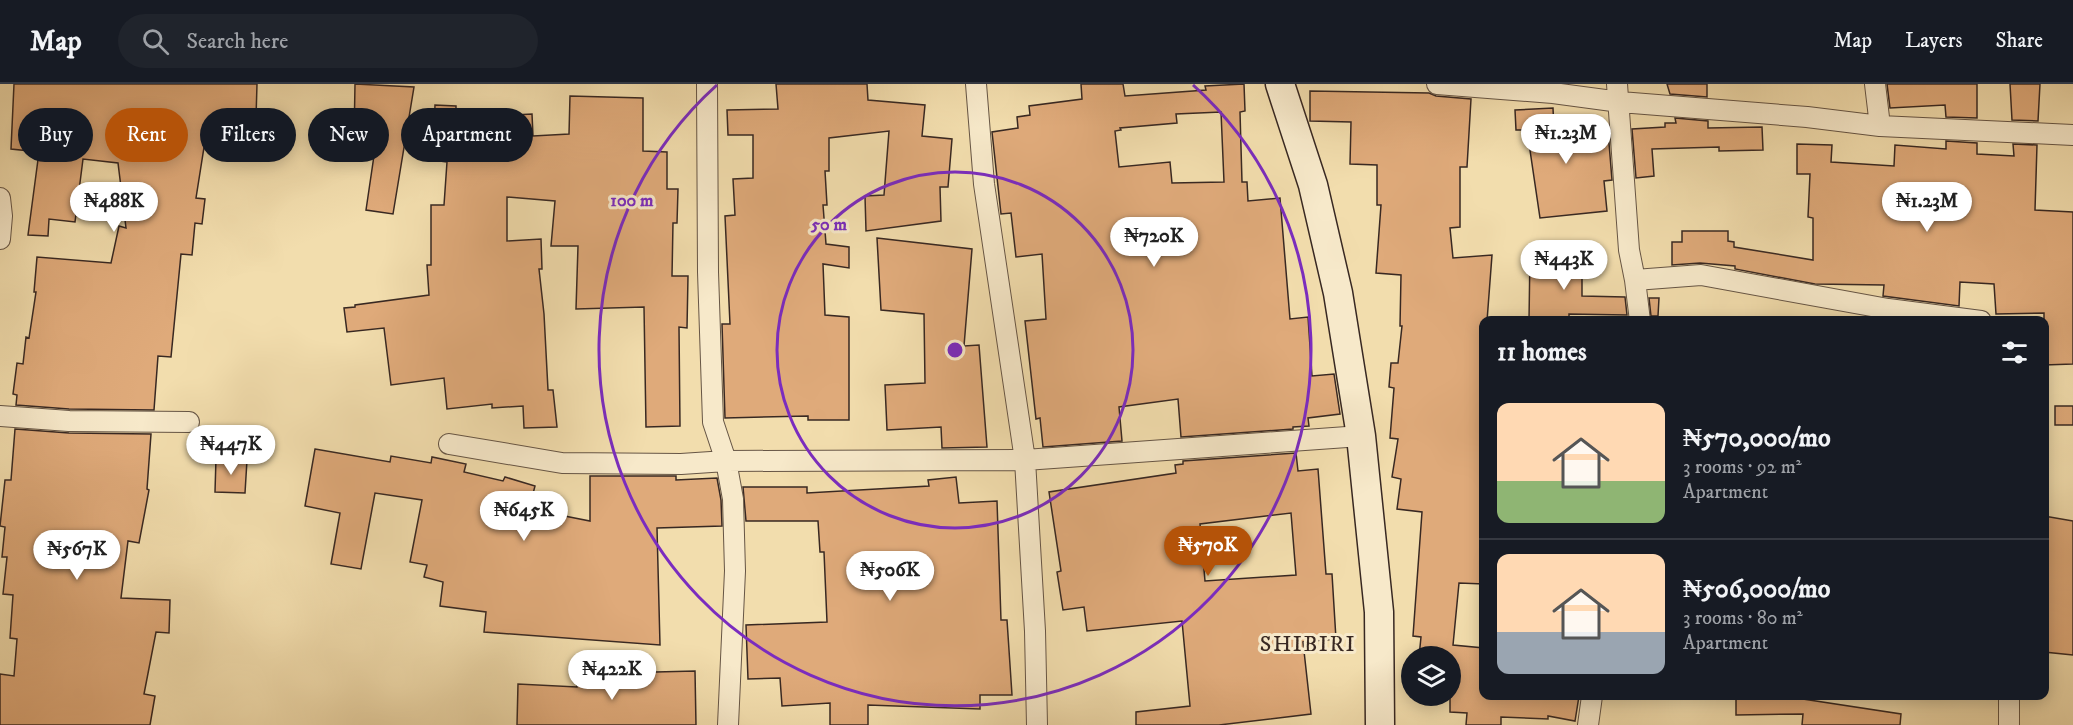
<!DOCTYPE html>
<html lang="en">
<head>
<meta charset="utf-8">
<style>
  :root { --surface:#171b24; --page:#20242c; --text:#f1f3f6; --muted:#9ea1a6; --line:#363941; --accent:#b45309 }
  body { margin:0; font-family:"IM FELL DW Pica",serif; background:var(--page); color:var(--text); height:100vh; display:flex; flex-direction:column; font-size:22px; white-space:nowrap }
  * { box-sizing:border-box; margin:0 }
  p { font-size:20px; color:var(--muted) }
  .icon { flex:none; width:33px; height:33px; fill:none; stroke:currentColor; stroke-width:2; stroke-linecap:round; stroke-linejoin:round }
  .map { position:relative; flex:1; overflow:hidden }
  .panel { position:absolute; left:1479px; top:232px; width:570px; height:384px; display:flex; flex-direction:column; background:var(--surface); border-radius:12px; box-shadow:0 3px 15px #0003 }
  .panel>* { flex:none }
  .top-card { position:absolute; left:18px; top:24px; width:570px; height:54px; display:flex; gap:12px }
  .buttons { position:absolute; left:1401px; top:562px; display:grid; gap:12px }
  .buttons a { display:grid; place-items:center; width:60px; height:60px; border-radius:50%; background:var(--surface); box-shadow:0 3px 15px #0003; font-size:30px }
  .price { position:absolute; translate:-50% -51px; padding:0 14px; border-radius:21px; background:#fff; color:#222; font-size:20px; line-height:39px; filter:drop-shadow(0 2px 3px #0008) }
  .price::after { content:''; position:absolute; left:50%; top:36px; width:18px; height:14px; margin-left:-9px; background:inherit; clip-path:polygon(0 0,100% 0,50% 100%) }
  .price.selected { background:var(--accent); color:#fff }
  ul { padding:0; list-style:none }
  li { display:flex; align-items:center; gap:18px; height:150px; padding:0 18px }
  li+li { border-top:2px solid var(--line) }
  li span { display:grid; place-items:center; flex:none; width:168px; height:120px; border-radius:12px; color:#555 }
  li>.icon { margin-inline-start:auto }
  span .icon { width:72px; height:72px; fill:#fffc; stroke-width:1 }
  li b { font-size:26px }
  h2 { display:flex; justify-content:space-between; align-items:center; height:72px; padding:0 18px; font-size:26px }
  .pill { padding:0 21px; border-radius:27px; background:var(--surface); box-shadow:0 3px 15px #0003; font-size:21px; line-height:54px }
  .pill.selected { background:var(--accent); color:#fff }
  header { display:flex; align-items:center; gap:36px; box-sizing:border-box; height:84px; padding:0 30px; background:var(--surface); border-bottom:2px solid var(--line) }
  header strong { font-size:28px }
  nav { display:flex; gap:33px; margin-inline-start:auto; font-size:21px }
  .search { width:420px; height:54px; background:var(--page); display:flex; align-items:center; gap:15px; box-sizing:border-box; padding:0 21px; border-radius:33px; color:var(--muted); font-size:22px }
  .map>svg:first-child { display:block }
</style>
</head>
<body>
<header>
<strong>Map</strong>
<div class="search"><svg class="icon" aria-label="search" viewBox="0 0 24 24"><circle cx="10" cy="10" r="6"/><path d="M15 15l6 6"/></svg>Search here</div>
<nav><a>Map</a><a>Layers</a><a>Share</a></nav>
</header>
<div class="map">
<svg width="2073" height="641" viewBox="0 0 2073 641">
  <rect width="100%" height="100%" fill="#f2ddad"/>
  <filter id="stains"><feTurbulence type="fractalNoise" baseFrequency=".00333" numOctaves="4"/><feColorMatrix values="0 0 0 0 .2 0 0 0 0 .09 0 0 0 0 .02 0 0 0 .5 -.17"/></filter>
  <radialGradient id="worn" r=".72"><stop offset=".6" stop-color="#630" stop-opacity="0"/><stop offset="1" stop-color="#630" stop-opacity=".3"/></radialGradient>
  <path fill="#dfaa7a" stroke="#382822" stroke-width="1.5" fill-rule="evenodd" d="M 14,0 L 257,0 L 256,34 L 233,32 L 233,39 L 208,38 L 196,114 L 205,115 L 202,140 L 195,139 L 192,171 L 181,170 L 171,273 L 158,272 L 154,326 L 69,325 L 16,321 L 17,311 L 13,310 L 17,279 L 23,280 L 26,253 L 29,254 L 36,208 L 34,208 L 37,173 L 111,179 L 119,142 L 126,144 L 118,79 L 83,75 L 75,138 L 49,135 L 48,152 L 28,151 L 39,68 L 11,65 Z
    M 355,0 L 414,3 L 393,130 L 366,126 L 376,58 L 354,57 Z
    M 776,0 L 867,0 L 868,16 L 925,21 L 922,52 L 952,55 L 948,103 L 940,103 L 941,137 L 866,147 L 865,112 L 884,111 L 889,47 L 829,54 L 829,87 L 825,87 L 827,121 L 823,121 L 826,160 L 849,163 L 849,184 L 823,180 L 825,231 L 849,233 L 849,336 L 808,336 L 808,332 L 725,334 L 722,240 L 730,240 L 725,132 L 735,131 L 733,95 L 753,94 L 753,51 L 728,51 L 727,26 L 778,25 Z
    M 1081,0 L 1123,0 L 1125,12 L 1206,6 L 1205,2 L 1244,0 L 1245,27 L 1240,28 L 1242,98 L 1247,98 L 1248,117 L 1280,114 L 1290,235 L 1308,233 L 1312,292 L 1334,290 L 1340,330 L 1308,334 L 1309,342 L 1293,343 L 1293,345 L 1181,353 L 1178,315 L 1119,323 L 1122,357 L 1043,363 L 1040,334 L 1036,335 L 1025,237 L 1046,235 L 1042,170 L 1016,173 L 1011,129 L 1001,130 L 992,48 L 1018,44 L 1017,33 L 1030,31 L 1029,22 L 1082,15 ZM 1221,28 L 1224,98 L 1172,99 L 1170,78 L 1119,83 L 1115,47 L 1121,46 L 1120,44 L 1177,39 L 1176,30 Z
    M 1667,0 L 1707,0 L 1707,13 L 1670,10 Z
    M 1887,0 L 1977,0 L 1977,34 L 1946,33 L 1945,21 L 1890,24 Z
    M 2010,0 L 2040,0 L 2038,37 L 2012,36 Z
    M 1310,7 L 1429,9 L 1436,12 L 1471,15 L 1467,83 L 1460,83 L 1460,143 L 1450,144 L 1453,174 L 1492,171 L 1487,237 L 1484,237 L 1484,500 L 1459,499 L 1453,561 L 1484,564 L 1484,612 L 1579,612 L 1575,637 L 1548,632 L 1548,635 L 1501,633 L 1501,641 L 1466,641 L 1467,629 L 1450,628 L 1450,573 L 1419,573 L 1421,553 L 1413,552 L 1422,428 L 1397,425 L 1401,395 L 1392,393 L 1398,355 L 1390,354 L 1394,304 L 1389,303 L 1391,279 L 1398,279 L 1402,242 L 1400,242 L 1401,191 L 1376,189 L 1381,121 L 1377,121 L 1377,81 L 1350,80 L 1351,38 L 1310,37 Z
    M 570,12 L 643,14 L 643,67 L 667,68 L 667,105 L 678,105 L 677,139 L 673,139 L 672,192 L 688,192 L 687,244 L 679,243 L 680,342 L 646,343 L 644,223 L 576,225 L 578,162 L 551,162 L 555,117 L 507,113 L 507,157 L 541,155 L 542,185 L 539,185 L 544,230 L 548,306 L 553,306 L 557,343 L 524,344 L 523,322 L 492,324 L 492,320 L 447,325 L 444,294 L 391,301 L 384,244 L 347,248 L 344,224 L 355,223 L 355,221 L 429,211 L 427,181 L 431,181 L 431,121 L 444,121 L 447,78 L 433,76 L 435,21 L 456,22 L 456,50 L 515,53 L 514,31 L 532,30 L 533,52 L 569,50 Z
    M 1553,24 L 1554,47 L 1598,42 L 1598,48 L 1608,47 L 1612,96 L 1604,97 L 1607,127 L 1540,134 L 1527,46 L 1516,46 L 1515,26 Z
    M 1675,34 L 1708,37 L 1708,44 L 1762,43 L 1763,66 L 1719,67 L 1719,63 L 1652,65 L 1654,92 L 1636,94 L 1632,45 L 1665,43 L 1665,39 L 1676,39 Z
    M 1946,57 L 1977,59 L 1977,70 L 2014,72 L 2013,60 L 2037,61 L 2035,126 L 2073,128 L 2073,280 L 2044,281 L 2044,229 L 1996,230 L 1994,200 L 1960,198 L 1959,222 L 1883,212 L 1884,201 L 1815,200 L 1735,185 L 1735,182 L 1700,179 L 1672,181 L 1672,158 L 1682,158 L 1682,147 L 1728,147 L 1728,157 L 1734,158 L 1734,163 L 1813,176 L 1813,134 L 1808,133 L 1810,90 L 1797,90 L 1797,60 L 1832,61 L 1831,78 L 1894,82 L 1895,61 L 1946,65 Z
    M 877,154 L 972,165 L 964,262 L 979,261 L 987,363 L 942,364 L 941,343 L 887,346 L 885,301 L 925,299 L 924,230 L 881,226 Z
    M 1571,166 L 1573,190 L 1582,190 L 1582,212 L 1625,213 L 1627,231 L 1569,230 L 1569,237 L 1529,237 L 1530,169 Z
    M 1649,214 L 1659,214 L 1658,232 L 1651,232 Z
    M 2055,322 L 2073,322 L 2073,341 L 2055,341 Z
    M 15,345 L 69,349 L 151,350 L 147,405 L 149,406 L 139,459 L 128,457 L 121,514 L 170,516 L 169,549 L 156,548 L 144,610 L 155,612 L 150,641 L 0,641 L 0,590 L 14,592 L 17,555 L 10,554 L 13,511 L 3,510 L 7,473 L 2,473 L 5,443 L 0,442 L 5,396 L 11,396 Z
    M 315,365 L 390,378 L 391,372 L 431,379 L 432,373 L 466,380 L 464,388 L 503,397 L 505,393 L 535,402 L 529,425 L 590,437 L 590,392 L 676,392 L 676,396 L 717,394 L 721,416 L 722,442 L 657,444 L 660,561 L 484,548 L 486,528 L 440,522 L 443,498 L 424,493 L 427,481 L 410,478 L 422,416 L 375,409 L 361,485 L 331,480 L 340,429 L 305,422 Z
    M 1296,369 L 1298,387 L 1318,385 L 1326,490 L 1332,490 L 1336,555 L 1303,558 L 1311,630 L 1219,641 L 1136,641 L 1136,628 L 1190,622 L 1182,537 L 1087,547 L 1084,523 L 1063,526 L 1057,488 L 1061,487 L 1049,408 L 1176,389 L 1175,381 L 1183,380 L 1183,377 ZM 1291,429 L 1296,491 L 1205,497 L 1200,440 Z
    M 216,374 L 247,376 L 245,409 L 215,408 Z
    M 956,393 L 959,419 L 997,417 L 1001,536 L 1007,536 L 1012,611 L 980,611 L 980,625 L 868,621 L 868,641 L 830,641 L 830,619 L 782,622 L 780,594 L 748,595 L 746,541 L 827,538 L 824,468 L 820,468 L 818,437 L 746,437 L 743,403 L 807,403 L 807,409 L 929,402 L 928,396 Z
    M 2044,432 L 2073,437 L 2073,571 L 2044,568 Z
    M 695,587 L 696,641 L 517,641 L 518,600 L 577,603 L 576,590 Z
    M 1736,612 L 1783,612 L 1901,630 L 1900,641 L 1802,641 L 1803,630 L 1736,631 Z"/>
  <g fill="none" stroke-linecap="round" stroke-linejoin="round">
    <defs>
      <path id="minor" d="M 707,0 L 708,188 L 713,338 L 726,377 L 733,415 L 735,487 L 728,641
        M 976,0 L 984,100 L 1025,376 L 1035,547 L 1037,641
        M 1437,0 L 1553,9 L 1620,18 L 1807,33 L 1880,42 L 2073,51
        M 1617,0 L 1629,166 L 1635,196
        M 1875,0 L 1880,42
        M 0,114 L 2,132 L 0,155
        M 1640,237 L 1635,196 L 1701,191 L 1888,225 L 1981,237
        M 0,332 L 69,337 L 189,338
        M 449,360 L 562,379 L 681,380 L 726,377 L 1025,376 L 1361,352
        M 1588,641 L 1592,612
        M 2009,641 L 2009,612"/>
      <path id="secondary" d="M 1280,0 L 1313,101 L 1338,209 L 1361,352 L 1379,528 L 1380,641"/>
    </defs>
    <use href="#minor" stroke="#665545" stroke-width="22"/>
    <use href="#secondary" stroke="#382822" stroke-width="31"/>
    <use href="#minor" stroke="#f7e9ca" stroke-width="20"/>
    <use href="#secondary" stroke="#f7e9ca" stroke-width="28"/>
  </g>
  <g fill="none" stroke="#7b2cbf" stroke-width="3">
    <circle cx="955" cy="266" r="178"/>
    <path d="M1193 1A356 356 0 1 1 717 1"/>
  </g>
  <g text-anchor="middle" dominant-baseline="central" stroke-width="6" stroke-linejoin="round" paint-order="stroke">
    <g font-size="22" letter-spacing="1.5" fill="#382822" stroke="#f7e9ca">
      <text x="1308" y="560">SHIBIRI</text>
    </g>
  </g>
  <circle cx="955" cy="266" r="9" fill="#7b2cbf" stroke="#f7e9ca" stroke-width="3"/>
  <g font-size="18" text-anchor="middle" font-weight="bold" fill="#7b2cbf" stroke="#f7e9ca" stroke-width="6" stroke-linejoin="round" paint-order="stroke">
    <text x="632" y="122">100 m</text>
    <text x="829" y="146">50 m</text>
  </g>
  <rect width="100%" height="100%" filter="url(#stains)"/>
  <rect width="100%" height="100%" fill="url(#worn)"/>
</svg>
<div class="buttons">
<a><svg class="icon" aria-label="layers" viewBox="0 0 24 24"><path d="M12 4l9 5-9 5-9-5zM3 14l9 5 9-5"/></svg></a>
</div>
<b class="price" style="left:1566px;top:81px">₦1.23M</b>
<b class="price" style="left:114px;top:149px">₦488K</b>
<b class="price" style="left:1927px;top:149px">₦1.23M</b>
<b class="price" style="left:1154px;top:184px">₦720K</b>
<b class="price" style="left:1564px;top:207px">₦443K</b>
<b class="price" style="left:231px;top:392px">₦447K</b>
<b class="price" style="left:524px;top:458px">₦645K</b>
<b class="price selected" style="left:1208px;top:493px">₦570K</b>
<b class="price" style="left:77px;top:497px">₦567K</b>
<b class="price" style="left:890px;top:518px">₦506K</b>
<b class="price" style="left:612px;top:617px">₦422K</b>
<div class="top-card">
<a class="pill">Buy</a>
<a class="pill selected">Rent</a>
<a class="pill">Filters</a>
<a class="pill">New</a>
<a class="pill">Apartment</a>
</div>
<section class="panel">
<h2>11 homes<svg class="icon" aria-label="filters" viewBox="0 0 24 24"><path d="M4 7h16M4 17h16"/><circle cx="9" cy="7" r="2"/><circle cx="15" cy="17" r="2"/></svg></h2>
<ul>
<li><span style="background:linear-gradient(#ffd9b3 65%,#8fb573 0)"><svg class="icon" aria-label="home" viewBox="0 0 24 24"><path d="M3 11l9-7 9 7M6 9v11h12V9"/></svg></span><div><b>₦570,000/mo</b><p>3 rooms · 92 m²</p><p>Apartment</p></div></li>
<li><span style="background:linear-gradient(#ffd9b3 65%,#9aa5b1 0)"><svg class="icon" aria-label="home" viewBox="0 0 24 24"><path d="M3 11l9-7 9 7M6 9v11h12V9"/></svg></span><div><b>₦506,000/mo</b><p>3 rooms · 80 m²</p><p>Apartment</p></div></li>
</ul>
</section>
</div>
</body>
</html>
